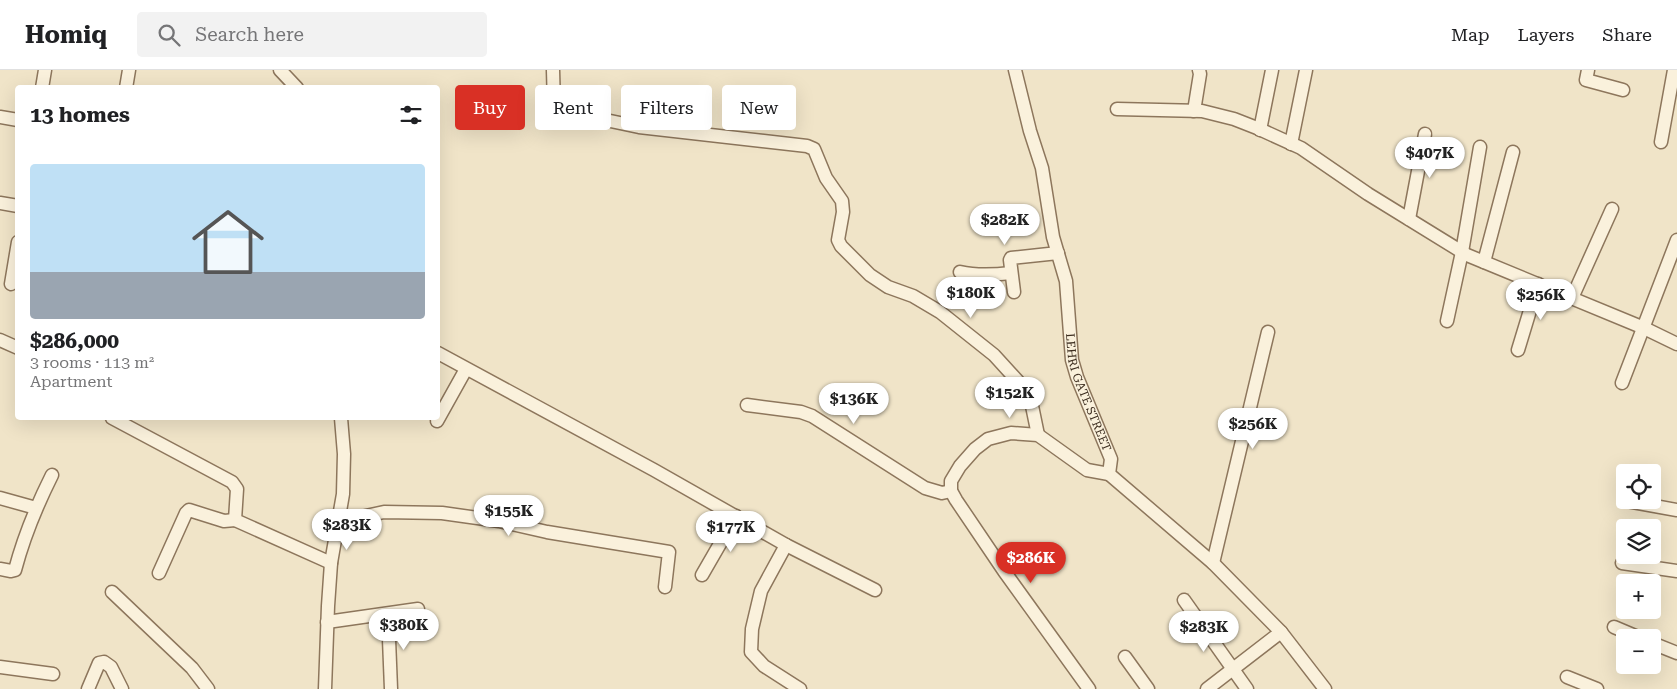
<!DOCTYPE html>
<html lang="en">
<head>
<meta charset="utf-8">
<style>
  :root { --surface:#fff; --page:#f2f2f2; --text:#202124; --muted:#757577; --line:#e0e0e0; --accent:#d93025 }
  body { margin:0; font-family:"Roboto Serif",serif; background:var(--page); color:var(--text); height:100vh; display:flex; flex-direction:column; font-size:19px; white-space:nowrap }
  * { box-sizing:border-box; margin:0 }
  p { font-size:16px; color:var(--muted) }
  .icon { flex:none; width:28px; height:28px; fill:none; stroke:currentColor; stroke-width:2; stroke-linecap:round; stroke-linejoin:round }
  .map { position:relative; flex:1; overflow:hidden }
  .side { position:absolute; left:15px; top:15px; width:425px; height:335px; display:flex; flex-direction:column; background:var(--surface); border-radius:5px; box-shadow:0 5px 20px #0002 }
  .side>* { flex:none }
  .guide { position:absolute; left:455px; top:15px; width:475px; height:45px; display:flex; gap:10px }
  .controls { position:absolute; left:1616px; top:394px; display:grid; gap:10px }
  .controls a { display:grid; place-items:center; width:45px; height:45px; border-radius:5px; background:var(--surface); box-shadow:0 5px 20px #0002; font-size:25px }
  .price { position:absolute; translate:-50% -42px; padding:0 11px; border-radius:18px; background:#fff; color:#222; font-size:16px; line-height:32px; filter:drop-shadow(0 1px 2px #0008) }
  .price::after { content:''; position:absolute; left:50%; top:30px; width:15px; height:11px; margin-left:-8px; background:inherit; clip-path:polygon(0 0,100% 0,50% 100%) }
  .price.on { background:var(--accent); color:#fff }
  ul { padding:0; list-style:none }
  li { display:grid; align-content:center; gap:10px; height:265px; padding:0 15px }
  li span { display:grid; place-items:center; height:155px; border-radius:5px; color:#555 }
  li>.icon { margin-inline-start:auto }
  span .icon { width:90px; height:90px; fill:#fffc; stroke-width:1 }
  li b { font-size:21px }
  h2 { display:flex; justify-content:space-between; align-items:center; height:60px; padding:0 15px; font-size:21px }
  .pill { padding:0 18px; border-radius:5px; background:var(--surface); box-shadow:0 5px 20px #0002; font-size:18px; line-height:45px }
  .pill.on { background:var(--accent); color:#fff }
  header { display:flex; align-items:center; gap:30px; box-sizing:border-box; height:70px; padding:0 25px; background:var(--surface); border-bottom:1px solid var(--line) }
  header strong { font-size:24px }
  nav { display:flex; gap:28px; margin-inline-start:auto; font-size:18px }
  .search { width:350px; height:45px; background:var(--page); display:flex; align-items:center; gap:12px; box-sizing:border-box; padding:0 18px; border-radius:5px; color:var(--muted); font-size:19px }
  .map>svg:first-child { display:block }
</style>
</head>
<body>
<header>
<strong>Homiq</strong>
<div class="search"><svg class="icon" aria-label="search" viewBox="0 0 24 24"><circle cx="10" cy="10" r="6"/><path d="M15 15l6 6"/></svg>Search here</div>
<nav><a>Map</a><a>Layers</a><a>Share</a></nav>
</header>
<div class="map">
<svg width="1677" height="619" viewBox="0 0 1677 619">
  <rect width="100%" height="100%" fill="#f0e4c8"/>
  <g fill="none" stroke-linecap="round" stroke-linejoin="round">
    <defs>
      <g id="minor">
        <path d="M 280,0 L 297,18"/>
        <path d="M 553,0 L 554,36 L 558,40 L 639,57 L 807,76 L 814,79 L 826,108 L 842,131 L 843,142 L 838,170 L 841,176 L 870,205 L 888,217 L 913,226 L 940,242 L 994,285 L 1025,319 L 1031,331 L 1038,365"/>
        <path id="s1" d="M 1015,0 L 1030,61 L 1042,98 L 1053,167 L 1066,211 L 1072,290 L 1077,307 L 1111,389 L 1109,404 L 1213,493 L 1281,562 L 1325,619"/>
        <path d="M 1588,0 L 1586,10 L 1623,20"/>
        <path d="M 42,18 L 45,0"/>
        <path d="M 126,18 L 129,0"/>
        <path d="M 1117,39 L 1202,41 L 1234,49 L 1257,58 L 1301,78 L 1368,124 L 1467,185 L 1644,258 L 1677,274"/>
        <path d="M 1194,41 L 1200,4 L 1199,0"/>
        <path d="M 0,47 L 18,50"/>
        <path d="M 1260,60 L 1272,0"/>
        <path d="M 1661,72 L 1674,0"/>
        <path d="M 1291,74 L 1306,0"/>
        <path d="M 0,133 L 18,136"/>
        <path d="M 1409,149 L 1425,64"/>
        <path d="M 1484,192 L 1513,82"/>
        <path d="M 960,202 C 977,206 993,205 1011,203"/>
        <path d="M 11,214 L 18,172"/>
        <path d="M 1014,222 L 1010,190 L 1011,188 L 1058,183"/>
        <path d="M 1572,228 L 1612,139"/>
        <path d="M 1447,251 L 1462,182 L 1480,77"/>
        <path d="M 0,270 L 18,278"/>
        <path d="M 1518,280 L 1538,214"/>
        <path d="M 438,283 L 654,400 L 786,475 L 875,520"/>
        <path d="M 1622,313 L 1677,170"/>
        <path d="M 747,335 L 801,342 L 812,346 L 925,418 L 942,423 L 951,421"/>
        <path d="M 112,348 L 232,412 L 237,419 L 235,450 L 331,493"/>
        <path d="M 437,351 L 466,299"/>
        <path d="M 0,428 L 36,438"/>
        <path d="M 1627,431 L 1677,440"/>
        <path d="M 339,452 L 384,442 L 442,443 L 499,451 L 547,462 L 669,482 L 665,517"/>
        <path d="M 786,475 L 761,521 L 752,559 L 751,582 L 764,596 L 800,619"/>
        <path d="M 1213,493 L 1268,262"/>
        <path d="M 1622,493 L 1677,501"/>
        <path d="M 0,499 L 11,501 L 15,500 C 24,466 36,437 52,405"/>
        <path d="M 159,503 L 186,443 L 189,440 L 224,451 L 235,450"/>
        <path d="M 702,505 L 736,446"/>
        <path d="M 112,522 L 192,598 L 208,619"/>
        <path d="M 1184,530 L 1247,619"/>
        <path d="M 388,544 L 391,619"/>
        <path d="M 327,552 L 418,539"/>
        <path d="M 1614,557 L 1640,568"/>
        <path d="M 1652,573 L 1677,583"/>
        <path d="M 1125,587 L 1148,619"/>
        <path d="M 0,597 L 53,604"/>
        <path d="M 1567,607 L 1597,619"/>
        <path d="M 88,619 L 99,593 L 104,592 L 111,597 L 122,619"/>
        <path d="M 325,619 L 328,536 L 331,493 L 343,424 L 344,384 L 341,348"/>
        <path d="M 1089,619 L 1004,501 L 956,430 L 951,421 L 951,411 L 960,396 L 975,379 L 988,369 L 1011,363 L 1038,365 L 1087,400 L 1109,404"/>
        <path d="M 1207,619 L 1281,562"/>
      </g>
    </defs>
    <use href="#minor" stroke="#8d765c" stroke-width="15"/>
    <use href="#minor" stroke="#faf1dc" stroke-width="12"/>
  </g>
  <g text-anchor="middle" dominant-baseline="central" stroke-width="5" stroke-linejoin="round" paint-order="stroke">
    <g font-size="12" fill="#3d2e20" stroke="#f7eed8">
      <text stroke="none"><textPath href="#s1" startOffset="332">LEHRI GATE STREET</textPath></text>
    </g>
  </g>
</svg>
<div class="controls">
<a><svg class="icon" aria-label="locate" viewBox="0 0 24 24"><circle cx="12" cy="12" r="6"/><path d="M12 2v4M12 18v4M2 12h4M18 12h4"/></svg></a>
<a><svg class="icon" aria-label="layers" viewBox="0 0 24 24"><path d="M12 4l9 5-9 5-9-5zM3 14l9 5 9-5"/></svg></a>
<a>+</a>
<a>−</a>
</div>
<b class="price" style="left:1430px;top:109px">$407K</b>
<b class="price" style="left:1005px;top:176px">$282K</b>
<b class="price" style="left:971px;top:249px">$180K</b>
<b class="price" style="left:1541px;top:251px">$256K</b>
<b class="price" style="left:1010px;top:349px">$152K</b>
<b class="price" style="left:854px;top:355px">$136K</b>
<b class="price" style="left:1253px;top:380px">$256K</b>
<b class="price" style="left:509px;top:467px">$155K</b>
<b class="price" style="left:347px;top:481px">$283K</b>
<b class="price" style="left:731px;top:483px">$177K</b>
<b class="price on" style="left:1031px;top:514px">$286K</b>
<b class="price" style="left:404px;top:581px">$380K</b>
<b class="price" style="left:1204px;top:583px">$283K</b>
<div class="guide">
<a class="pill on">Buy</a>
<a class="pill">Rent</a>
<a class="pill">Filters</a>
<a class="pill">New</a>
</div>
<section class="side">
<h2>13 homes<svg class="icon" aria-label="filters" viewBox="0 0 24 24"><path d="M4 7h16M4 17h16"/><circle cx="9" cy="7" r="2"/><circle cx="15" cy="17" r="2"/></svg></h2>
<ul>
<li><span style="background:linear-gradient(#bfe0f5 70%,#9aa5b1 0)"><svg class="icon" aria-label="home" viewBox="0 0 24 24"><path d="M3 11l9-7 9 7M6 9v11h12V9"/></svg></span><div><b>$286,000</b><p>3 rooms · 113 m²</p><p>Apartment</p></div></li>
</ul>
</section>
</div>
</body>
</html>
